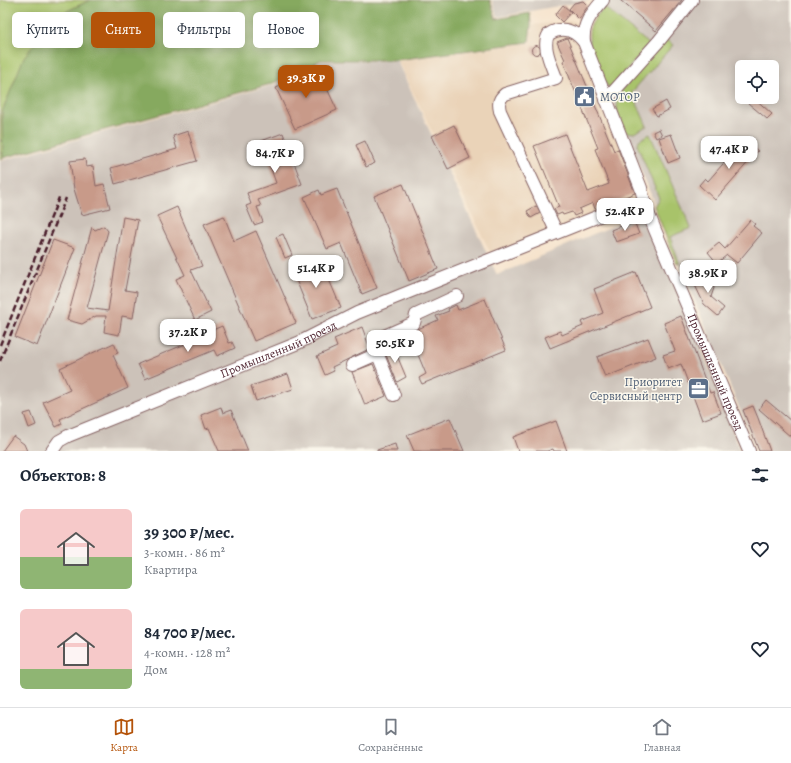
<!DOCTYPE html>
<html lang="ru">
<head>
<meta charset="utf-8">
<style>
  :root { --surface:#fff; --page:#f2f2f3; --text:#1f2937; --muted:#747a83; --line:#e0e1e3; --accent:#b45309 }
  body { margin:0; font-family:Alegreya,serif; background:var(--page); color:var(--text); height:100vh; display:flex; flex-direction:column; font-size:15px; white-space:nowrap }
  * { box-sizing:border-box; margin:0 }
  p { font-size:13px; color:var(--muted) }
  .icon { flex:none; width:22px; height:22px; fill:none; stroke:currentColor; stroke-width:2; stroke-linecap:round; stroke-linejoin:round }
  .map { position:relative; height:451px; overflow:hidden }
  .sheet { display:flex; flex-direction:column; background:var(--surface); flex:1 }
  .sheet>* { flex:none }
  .hud { position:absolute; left:12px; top:12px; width:400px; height:36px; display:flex; gap:8px }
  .controls { position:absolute; left:735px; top:60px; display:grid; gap:8px }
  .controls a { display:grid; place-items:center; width:44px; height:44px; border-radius:6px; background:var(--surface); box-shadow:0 2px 10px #0003; font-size:20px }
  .price { position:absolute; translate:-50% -34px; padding:0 9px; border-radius:8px; background:#fff; color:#222; font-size:13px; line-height:26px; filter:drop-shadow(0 1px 2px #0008) }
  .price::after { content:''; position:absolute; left:50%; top:24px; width:12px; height:9px; margin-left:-6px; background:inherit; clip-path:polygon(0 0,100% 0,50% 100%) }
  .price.active { background:var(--accent); color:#fff }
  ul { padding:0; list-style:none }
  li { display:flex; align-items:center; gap:12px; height:100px; padding:0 20px }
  li span { display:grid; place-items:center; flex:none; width:112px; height:80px; border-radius:6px; color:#555 }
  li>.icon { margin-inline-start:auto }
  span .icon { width:48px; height:48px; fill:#fffc; stroke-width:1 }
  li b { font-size:17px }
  h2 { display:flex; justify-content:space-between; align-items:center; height:48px; padding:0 20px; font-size:17px }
  .chip { padding:0 14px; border-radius:6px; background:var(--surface); box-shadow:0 2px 10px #0003; font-size:14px; line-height:36px }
  .chip.active { background:var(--accent); color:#fff }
  .tab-bar { display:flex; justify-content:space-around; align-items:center; height:56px; border-top:1px solid var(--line); background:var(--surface); font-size:11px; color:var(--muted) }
  .tab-bar a { display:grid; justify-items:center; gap:2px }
  .tab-bar .active { color:var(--accent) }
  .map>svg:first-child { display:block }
</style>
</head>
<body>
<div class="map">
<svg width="791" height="451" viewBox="0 0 791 451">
  <rect width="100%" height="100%" fill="#fbf7ec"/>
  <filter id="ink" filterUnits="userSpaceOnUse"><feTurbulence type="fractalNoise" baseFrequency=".025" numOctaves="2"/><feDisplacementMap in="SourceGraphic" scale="8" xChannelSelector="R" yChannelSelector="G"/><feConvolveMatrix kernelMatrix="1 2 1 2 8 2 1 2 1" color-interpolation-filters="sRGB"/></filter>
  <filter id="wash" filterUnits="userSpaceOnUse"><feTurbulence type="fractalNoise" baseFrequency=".012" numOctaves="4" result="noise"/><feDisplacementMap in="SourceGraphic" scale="16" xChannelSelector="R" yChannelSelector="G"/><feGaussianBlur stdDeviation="0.9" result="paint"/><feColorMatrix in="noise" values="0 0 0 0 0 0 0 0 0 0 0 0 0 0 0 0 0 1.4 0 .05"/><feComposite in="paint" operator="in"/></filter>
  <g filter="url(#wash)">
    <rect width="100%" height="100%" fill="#f6e2ca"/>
    <path fill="#ead3b8" d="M 574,21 L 646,198 L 493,258 L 398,61 L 530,43 L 532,25 Z"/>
    <path fill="#ccc2b9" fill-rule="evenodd" d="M 492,0 L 592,0 L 497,17 Z
      M 593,0 L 791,0 L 791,451 L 757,451 L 587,40 L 600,7 ZM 742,67 L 772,67 L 772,97 L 742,97 Z
      M 321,61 L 397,61 L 497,275 L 650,210 L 740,451 L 0,451 L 0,161 L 273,85 Z"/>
    <path fill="#a8c36a" stroke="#79714a" d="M 0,0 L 90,0 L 57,16 L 2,112 L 3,158 L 0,159 Z
      M 604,7 L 649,44 L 611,88 L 606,85 C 600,68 583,42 591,25 C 594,19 600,12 604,7 Z
      M 664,38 L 673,45 L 632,92 L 647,126 L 634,133 L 626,132 C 618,119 614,107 620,93 Z
      M 650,134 L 691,228 L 670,237 L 680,264 L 676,262 L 654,206 L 659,198 L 637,145 L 639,140 Z"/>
    <path fill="#86a95e" stroke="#686444" d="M 90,0 L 490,0 L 496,19 L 530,13 L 531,25 L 529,42 L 397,60 L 321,60 L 271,84 L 3,158 L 2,112 L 24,57 L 57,16 Z"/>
    <g id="blocks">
      <path fill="#c89a89" d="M 620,0 L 682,0 L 656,31 Z
        M 583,1 L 588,6 L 579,19 L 569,9 L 574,3 Z
        M 563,5 L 571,12 L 562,22 L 555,15 Z
        M 567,38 L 614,151 L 618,149 L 635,193 L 595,209 L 593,203 L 579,209 L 581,213 L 574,216 L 572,212 L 563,215 L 562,213 L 557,215 L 554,209 L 559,207 L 534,146 L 565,134 L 588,192 L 609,184 L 595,149 L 598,148 L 563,61 L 565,60 L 557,42 Z
        M531.5 50a4.5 4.5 0 1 1 9 0a4.5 4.5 0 1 1-9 0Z
        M 318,69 L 337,110 L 295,129 L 276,88 Z
        M 753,97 L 772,114 L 767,119 L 748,103 Z
        M 666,101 L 670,109 L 657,116 L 652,109 Z
        M 454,125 L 470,158 L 448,169 L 432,136 Z
        M 659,129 L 662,135 L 656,138 L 653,132 Z
        M 188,131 L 197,161 L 115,184 L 111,168 L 177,149 L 173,136 Z
        M 283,133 L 302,184 L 258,200 L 261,206 L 257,207 L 263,222 L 254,225 L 246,206 L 251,204 L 247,193 L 276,183 L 261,141 Z
        M 671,134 L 680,158 L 668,163 L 659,138 Z
        M 744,140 L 758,151 L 715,200 L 699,185 L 705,178 L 708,181 Z
        M 365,141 L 375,163 L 366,167 L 356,145 Z
        M 85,159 L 86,167 L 93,166 L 96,186 L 104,184 L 110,208 L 82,215 L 74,189 L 70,161 Z
        M 403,184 L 438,269 L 409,281 L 374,196 Z
        M 337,189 L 377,288 L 362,294 L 341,243 L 327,249 L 304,197 L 319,190 L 321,195 Z
        M 536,206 L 540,213 L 531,218 L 527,211 Z
        M 177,207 L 202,266 L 191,270 L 211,312 L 195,320 L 176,279 L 185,275 L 157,216 Z
        M 224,216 L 234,241 L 256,231 L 296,323 L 254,341 L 204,224 Z
        M 123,217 L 138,220 L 125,290 L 137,292 L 133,318 L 122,316 L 119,335 L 104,332 L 106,316 L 96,316 L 82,324 L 67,320 L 92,227 L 95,230 L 104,226 L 108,231 L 87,308 L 108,311 Z
        M 750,220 L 755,224 L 753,226 L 762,233 L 737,263 L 727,255 L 717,263 L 708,252 L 719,243 L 725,249 Z
        M 634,221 L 639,234 L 616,242 L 611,230 Z
        M 283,234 L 292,255 L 285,258 L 276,237 Z
        M 53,240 L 75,248 L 37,346 L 15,337 Z
        M 320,258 L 341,308 L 312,319 L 292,270 Z
        M 636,272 L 650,307 L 550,348 L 545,337 L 560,331 L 562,335 L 583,326 L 581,322 L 603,313 L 594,289 Z
        M 708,274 L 714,288 L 711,297 L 724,308 L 718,316 L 704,304 L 693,281 Z
        M 485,299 L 506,350 L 422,384 L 419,378 L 426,374 L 409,333 L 438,320 L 436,316 L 449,311 L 448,309 L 456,305 L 458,310 Z
        M 681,316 L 710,393 L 713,392 L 721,413 L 702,420 L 681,364 L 668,369 L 663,355 L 675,351 L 664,323 Z
        M 222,326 L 229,343 L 232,342 L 235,348 L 217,356 L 214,350 L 145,379 L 138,364 L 209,334 L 208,332 Z
        M 362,327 L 369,346 L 369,349 L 332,367 L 334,371 L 325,375 L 317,356 L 337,347 L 334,339 Z
        M 648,338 L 656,357 L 605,377 L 597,357 Z
        M 114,343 L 118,353 L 113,355 L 128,388 L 60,419 L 62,424 L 56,427 L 43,402 L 70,390 L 60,368 Z
        M 393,346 L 406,377 L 397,382 L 384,350 Z
        M 373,364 L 386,396 L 365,405 L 352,372 Z
        M 288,374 L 293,389 L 256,401 L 251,386 Z
        M 766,400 L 791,421 L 791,437 L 759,409 Z
        M 753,406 L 758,418 L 770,451 L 759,451 L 743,410 Z
        M 221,407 L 223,413 L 231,410 L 248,451 L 219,451 L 209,428 L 206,429 L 201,415 Z
        M 31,412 L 36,425 L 29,428 L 24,414 Z
        M 450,418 L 464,451 L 414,451 L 407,435 Z
        M 556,421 L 567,451 L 554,451 L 553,449 L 547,451 L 518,451 L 513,437 Z
        M 13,436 L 24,444 L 27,451 L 2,451 Z
        M 395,444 L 397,451 L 377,451 L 377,450 Z"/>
    </g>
  </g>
  <g filter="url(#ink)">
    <use href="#blocks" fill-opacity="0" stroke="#866363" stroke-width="1"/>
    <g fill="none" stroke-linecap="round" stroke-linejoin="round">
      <defs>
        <g id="minor">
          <path id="s1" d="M 603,0 C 592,13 582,24 584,42 L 641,188 L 645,205 L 655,230 L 749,451"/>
          <path d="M 606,100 L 658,42 L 692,0"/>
          <path d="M 556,231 L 500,111 C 498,103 499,99 505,94 L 556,78 C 552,66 541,45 549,34 C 562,26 575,30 584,42"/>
          <path d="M 352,365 L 377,354"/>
          <path d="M 394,395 L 376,350 L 378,341 L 382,337 L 414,323 L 416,315 L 457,296"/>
          <path id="s2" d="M 52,451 L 59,441 L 68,436 L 298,343 L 357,313 L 399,296 L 619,208 L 645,205"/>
        </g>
      </defs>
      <use href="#minor" stroke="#866363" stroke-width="14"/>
      <use href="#minor" stroke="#fff" stroke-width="12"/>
      <path stroke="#4a1f2b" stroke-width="2.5" stroke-dasharray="6 3" stroke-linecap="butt" d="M 0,345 L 60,195
        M 0,361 L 66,198"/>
    </g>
  </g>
  <defs>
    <symbol id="civic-square" viewBox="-11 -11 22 22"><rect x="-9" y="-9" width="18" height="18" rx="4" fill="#5c6f8a" stroke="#fbf7ec"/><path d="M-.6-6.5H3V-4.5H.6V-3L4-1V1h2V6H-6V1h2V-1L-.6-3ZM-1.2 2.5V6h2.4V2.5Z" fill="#fff"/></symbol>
    <symbol id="office-square" viewBox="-11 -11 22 22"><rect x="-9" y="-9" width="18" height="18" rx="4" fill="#5c6f8a" stroke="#fbf7ec"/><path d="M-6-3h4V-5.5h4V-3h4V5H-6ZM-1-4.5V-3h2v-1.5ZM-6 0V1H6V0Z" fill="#fff"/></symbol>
  </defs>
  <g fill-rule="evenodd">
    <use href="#civic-square" x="572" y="84" width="25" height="25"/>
    <use href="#office-square" x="686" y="376" width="25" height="25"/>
  </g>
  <g text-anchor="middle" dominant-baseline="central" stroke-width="3" stroke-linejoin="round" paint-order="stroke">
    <g font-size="12" fill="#4e5e75" stroke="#fbf7ec" text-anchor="start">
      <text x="600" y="97">МОТОР</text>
      <text x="682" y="382" text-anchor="end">Приоритет<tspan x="682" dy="14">Сервисный центр</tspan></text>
    </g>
    <g font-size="12" fill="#4a1f2b" stroke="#fbf7ec">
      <text stroke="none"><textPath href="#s2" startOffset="250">Промышленный проезд</textPath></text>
      <text stroke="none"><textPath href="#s1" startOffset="403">Промышленный проезд</textPath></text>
    </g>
  </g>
</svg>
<div class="controls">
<a><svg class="icon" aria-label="locate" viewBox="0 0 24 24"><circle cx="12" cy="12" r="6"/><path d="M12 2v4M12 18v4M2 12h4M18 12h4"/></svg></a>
</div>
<b class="price active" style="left:306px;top:99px">39.3K ₽</b>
<b class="price" style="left:729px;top:170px">47.4K ₽</b>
<b class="price" style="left:275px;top:174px">84.7K ₽</b>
<b class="price" style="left:625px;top:232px">52.4K ₽</b>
<b class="price" style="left:316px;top:289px">51.4K ₽</b>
<b class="price" style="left:708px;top:294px">38.9K ₽</b>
<b class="price" style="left:188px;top:353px">37.2K ₽</b>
<b class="price" style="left:395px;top:364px">50.5K ₽</b>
<div class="hud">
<a class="chip">Купить</a>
<a class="chip active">Снять</a>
<a class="chip">Фильтры</a>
<a class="chip">Новое</a>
</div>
</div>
<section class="sheet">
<h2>Объектов: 8<svg class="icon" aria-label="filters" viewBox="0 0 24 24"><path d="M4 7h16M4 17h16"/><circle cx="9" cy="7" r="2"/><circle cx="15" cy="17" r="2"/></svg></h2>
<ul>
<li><span style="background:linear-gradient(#f6c9c9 60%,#8fb573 0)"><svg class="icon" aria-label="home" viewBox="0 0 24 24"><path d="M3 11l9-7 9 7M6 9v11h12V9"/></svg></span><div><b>39 300 ₽/мес.</b><p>3-комн. · 86 m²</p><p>Квартира</p></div><svg class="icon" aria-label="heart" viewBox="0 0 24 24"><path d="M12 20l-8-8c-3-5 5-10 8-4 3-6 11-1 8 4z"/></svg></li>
<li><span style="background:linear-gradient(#f6c9c9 75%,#8fb573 0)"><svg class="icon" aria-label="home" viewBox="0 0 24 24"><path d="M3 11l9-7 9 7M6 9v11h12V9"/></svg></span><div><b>84 700 ₽/мес.</b><p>4-комн. · 128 m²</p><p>Дом</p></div><svg class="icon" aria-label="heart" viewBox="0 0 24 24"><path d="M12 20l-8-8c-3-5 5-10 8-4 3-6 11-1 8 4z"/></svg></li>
</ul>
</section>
<nav class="tab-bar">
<a class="active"><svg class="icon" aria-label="map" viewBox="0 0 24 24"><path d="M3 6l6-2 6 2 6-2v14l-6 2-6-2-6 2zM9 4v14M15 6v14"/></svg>Карта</a>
<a><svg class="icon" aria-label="saved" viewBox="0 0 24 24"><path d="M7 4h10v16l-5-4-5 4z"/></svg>Сохранённые</a>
<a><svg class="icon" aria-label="home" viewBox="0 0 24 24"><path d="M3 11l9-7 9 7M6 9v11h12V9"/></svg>Главная</a>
</nav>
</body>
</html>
